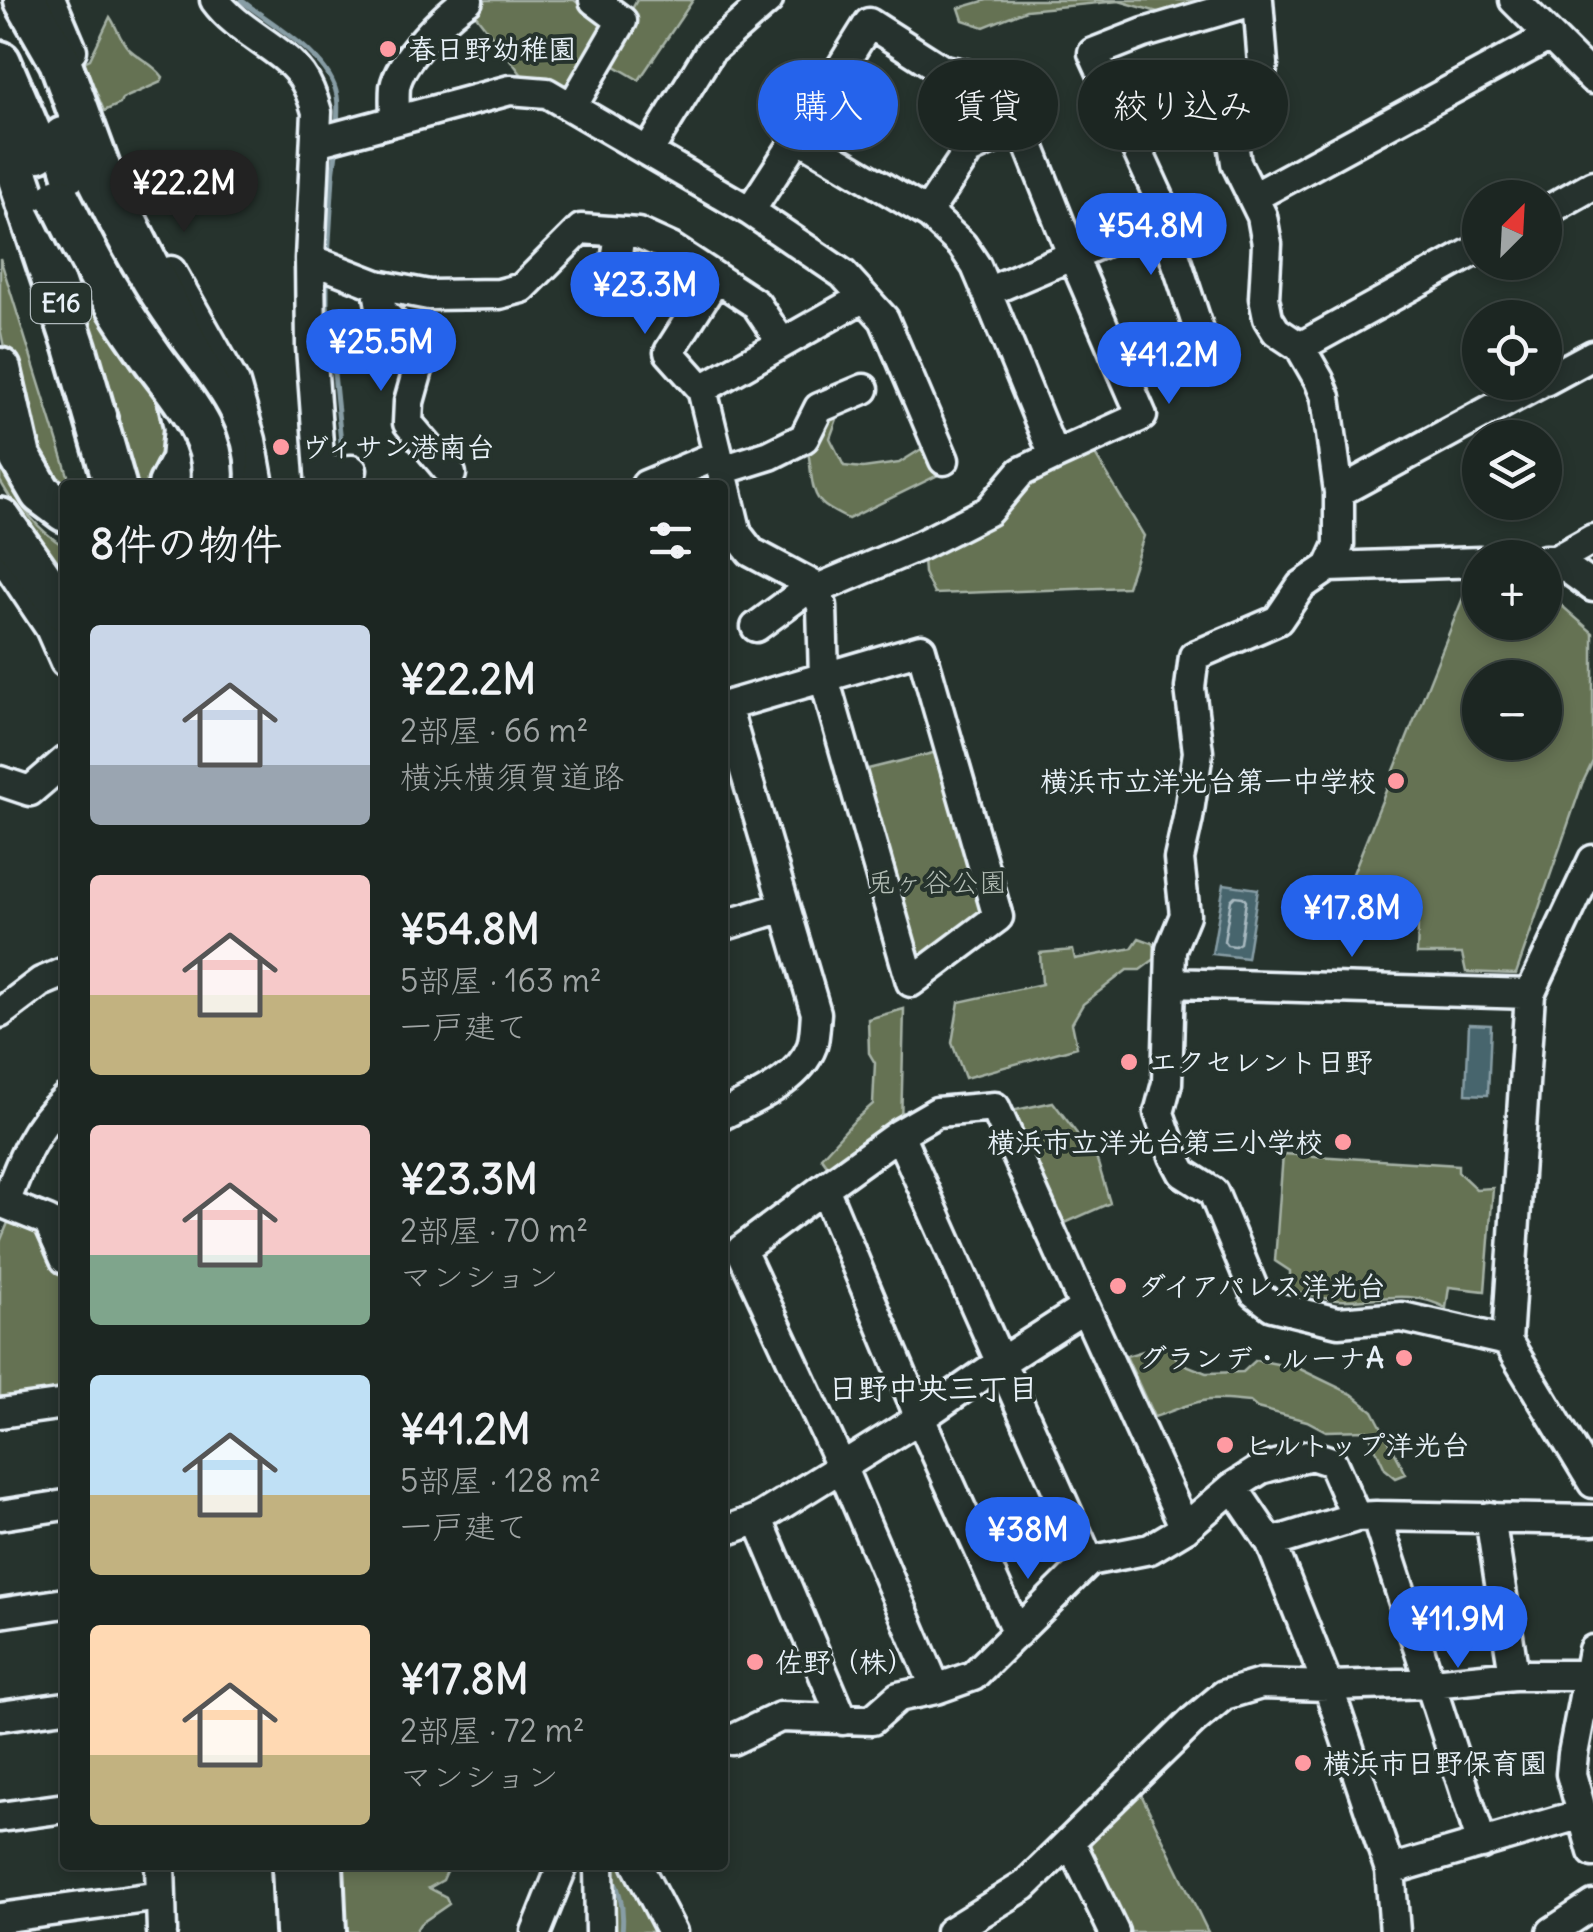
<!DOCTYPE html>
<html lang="ja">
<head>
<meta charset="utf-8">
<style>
  :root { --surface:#1c2622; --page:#29322f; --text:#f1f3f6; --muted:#a0a5a5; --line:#3a4340; --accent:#2563eb }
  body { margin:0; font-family:Delius,"Klee One",sans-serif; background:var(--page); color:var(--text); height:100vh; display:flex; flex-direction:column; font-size:38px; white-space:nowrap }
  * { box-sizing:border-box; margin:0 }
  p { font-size:32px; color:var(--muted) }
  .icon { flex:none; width:55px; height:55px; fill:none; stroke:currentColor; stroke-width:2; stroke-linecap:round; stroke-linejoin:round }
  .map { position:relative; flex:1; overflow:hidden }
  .drawer { position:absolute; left:60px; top:480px; width:668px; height:1390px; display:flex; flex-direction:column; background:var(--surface); border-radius:10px; box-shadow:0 5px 15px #0003,0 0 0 2px var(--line) }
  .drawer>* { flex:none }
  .top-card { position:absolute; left:758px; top:60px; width:685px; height:90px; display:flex; gap:20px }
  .needle { width:65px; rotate:24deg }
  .fabs { position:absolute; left:1462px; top:180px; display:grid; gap:20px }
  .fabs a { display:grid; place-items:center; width:100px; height:100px; border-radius:50%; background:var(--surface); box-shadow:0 5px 15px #0003,0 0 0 2px var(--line); font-size:50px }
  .price { position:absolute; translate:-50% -85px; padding:0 22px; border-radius:35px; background:var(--accent); color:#fff; font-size:32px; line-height:65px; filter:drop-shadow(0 2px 5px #0008) }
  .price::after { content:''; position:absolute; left:50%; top:60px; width:30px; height:22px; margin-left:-15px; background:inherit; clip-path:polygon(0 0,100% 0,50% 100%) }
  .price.current { background:#222; color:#fff }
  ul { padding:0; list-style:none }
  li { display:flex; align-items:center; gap:30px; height:250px; padding:0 30px }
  li span { display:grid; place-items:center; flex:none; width:280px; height:200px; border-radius:10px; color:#555 }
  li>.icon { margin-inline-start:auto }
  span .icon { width:120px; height:120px; fill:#fffc; stroke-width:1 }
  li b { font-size:42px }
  h2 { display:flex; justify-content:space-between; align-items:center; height:120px; padding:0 30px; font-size:42px }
  .pill { padding:0 35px; border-radius:45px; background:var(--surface); box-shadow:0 5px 15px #0003,0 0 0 2px var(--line); font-size:35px; line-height:90px }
  .pill.current { background:var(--accent); color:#fff }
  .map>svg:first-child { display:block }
</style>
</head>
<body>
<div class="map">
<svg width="1593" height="1932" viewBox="0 0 1593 1932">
  <rect width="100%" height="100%" fill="#26332d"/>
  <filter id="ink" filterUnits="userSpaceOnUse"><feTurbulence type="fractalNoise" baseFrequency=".01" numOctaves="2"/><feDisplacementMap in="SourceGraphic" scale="20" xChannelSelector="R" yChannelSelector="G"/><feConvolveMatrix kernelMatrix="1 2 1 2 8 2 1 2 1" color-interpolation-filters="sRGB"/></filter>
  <g filter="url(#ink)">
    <path fill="#657253" stroke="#a6b2a6" stroke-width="2.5" fill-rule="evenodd" d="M 487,0 L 574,0 L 605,25 L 570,93 L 525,79 L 472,10 Z
      M 637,0 L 693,0 L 639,80 L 610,63 L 637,25 L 627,18 Z
      M 987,0 L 1204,0 L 1161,13 L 1119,1 L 1026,10 L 984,27 L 963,20 L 959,8 Z
      M 110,17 C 117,27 120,40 128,48 C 139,59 154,64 163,77 L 161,82 L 122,99 L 120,104 L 104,111 L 84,62 L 90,59 Z
      M 98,250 L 178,436 L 156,485 L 136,485 L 68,256 Z
      M 0,258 L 71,485 L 65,485 L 65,499 L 20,424 L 0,328 Z
      M 829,408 L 837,419 L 830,438 L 844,466 L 863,468 L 899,463 L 923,448 L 944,472 L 848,519 C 840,515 832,511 825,506 C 806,491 814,461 805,442 Z
      M 1093,446 L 1096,456 L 1144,536 L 1127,587 L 934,594 L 924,573 L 923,558 L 1024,478 Z
      M 0,468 C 20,503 29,524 65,547 L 65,588 L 0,481 Z
      M 1470,580 L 1480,581 L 1480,622 L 1545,622 L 1545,591 L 1593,633 L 1593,761 L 1582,784 L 1516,974 L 1466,972 L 1462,954 L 1417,954 L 1418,926 L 1365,923 L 1355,918 L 1346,891 ZM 1480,678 L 1545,678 L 1545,742 L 1480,742 Z
      M 937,752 L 987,909 L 918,963 L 864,770 Z
      M 1139,938 L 1153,943 L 1160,955 L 1140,970 L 1127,970 L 1083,1004 L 1072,1023 L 1077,1047 L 965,1078 L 952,1043 L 959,1002 L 1042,984 L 1040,953 L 1073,950 L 1075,959 L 1132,948 Z
      M 904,1009 L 901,1126 L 834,1175 L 821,1157 L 855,1120 L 873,1104 L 875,1063 L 869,1053 L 868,1019 Z
      M 1053,1102 L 1097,1160 L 1110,1203 L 1056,1227 L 1007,1112 Z
      M 1283,1154 L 1458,1165 L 1458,1172 L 1476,1189 L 1493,1188 L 1485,1291 L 1449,1287 L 1446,1308 C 1405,1287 1379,1302 1337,1300 C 1322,1299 1305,1293 1290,1290 L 1290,1271 L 1275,1261 Z
      M 10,1218 L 40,1229 L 65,1283 L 65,1394 L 0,1403 L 0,1242 Z
      M 1164,1345 L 1181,1363 L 1206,1373 L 1243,1372 L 1256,1360 L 1298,1368 L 1352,1394 L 1373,1411 L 1406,1474 L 1396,1478 L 1385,1469 L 1367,1430 L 1326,1431 L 1307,1421 L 1257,1408 L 1250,1402 C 1237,1401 1222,1399 1209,1400 C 1189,1402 1172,1412 1154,1417 L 1126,1356 Z
      M 1139,1790 L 1208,1932 L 1125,1932 L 1089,1854 L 1091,1843 Z
      M 322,1865 L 455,1865 L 447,1871 L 443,1880 L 429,1888 L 446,1897 L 449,1904 L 420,1924 L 415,1932 L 325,1932 Z
      M 604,1865 L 621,1865 L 661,1932 L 611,1932 Z"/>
    <path fill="#47656d" stroke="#879da5" stroke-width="2.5" d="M 1224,884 L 1258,889 L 1247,958 L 1212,954 Z
      M 1469,1024 L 1491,1025 L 1488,1095 L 1466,1094 Z"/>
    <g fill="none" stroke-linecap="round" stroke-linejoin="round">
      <path stroke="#a8b9c0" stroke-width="2.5" d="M 1235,896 L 1243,897 L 1246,901 L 1240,943 L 1235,946 L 1227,945 L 1224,941 L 1231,900 Z"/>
      <path stroke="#879da5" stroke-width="5" d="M 241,0 C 271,24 331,56 337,96 C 339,106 337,118 337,129
        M 328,258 L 333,176 L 337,145
        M 327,274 L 327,304 L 343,462
        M 612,1877 C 622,1894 624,1913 622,1932"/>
      <defs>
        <path id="minor" d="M 51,0 L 72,50
          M 215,0 C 238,32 280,46 301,75 C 309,86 313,98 317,112 L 310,259 L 311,347 L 321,485
          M 1258,0 L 1263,64 L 1260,78 L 1251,91 L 1234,105 L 1229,114 L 1236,163 L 1262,216 L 1267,244 L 1264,298 L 1268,318 L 1276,331 L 1300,347 L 1319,380 L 1326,397 L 1339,492 L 1339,545 L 1329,567 L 1301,586 L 1278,620 L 1194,656 L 1190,688 L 1198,752 L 1188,818 L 1179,859 L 1185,915 L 1171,949 L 1167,1083 L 1159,1113 L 1174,1156 L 1183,1173 L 1213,1192 L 1255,1293 L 1272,1306 L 1338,1322 L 1402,1317 L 1507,1341
          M 1514,0 L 1593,79
          M 572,107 L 622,21 L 594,0
          M 395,120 C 395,110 394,98 395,87 C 399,61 446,14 468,0
          M 798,137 L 869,23 L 941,69 L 1004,83 L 1072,254 L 1142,416 L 1054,456 L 987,292
          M 316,142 L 510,90 L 547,93 L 648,152 L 710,51 L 768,0
          M 648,152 L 750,211
          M 1254,197 L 1550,36
          M 1545,212 L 1593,185
          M 927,213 L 969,150 L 1020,126
          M 1167,215 L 1173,251 L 1198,327
          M 310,259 L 377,285 L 429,295 L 499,294 L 522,288 L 581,229 L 638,233 L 671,248 L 756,304 L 782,343
          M 171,271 L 235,384 L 251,440 L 259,485
          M 614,278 L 620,232
          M 377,285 L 382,312 L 400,329 L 419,366 L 409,402 L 408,423 L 451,474
          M 1300,347 L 1480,248
          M 1545,381 L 1593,355
          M 702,389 L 669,352 L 716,278
          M 718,455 L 702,389 L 864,297
          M 944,460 L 884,319 L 843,274 L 750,211 L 798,137 L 930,215 L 962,245 L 976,266 L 987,292 L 1167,215 L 1093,53 L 1144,33 L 1256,0
          M 722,470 L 770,455 L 804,438 L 819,408 L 864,389
          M 320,472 L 352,470
          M 646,485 L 718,455 L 737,534 L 751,552 L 813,585 L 822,606 L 824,678 L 911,982 L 998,917 L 921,649 L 726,706
          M 1339,492 L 1542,382
          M 0,553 L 50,628 L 65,662
          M 1545,560 L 1556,560 L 1593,587
          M 1556,560 L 1593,539
          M 1329,567 L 1480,562
          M 815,590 L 921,545 L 988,511 L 1021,472 L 1054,456
          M 756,627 L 813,585
          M 722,707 L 726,706 L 816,1013 C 815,1023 815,1036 812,1046 C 799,1081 754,1098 722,1115
          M 0,781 L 30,791 L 65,761
          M 1593,860 L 1530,994 L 1507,1341 L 1593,1483
          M 722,926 L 784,907
          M 1171,983 L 1530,994
          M 0,1013 L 41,982 L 65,972
          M 899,1134 L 937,1112 L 995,1107 L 1085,1308
          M 824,1188 L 741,1250 L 841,1466 L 936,1689
          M 0,1202 L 48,1221 L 65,1259
          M 5,1203 C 20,1164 33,1128 65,1099
          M 0,1413 L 65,1404
          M 1233,1487 L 1261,1469 L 1311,1455 L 1332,1462 L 1356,1517
          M 0,1515 L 65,1505
          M 1376,1516 L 1482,1844
          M 1490,1517 L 1514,1675
          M 758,1519 L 843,1720
          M 722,1532 L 758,1519 L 920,1418 L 1001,1362 L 1085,1308 L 1185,1528
          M 0,1613 L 65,1603
          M 1017,1633 L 920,1418 L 824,1188 L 899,1134 L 1089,1561
          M 1593,1650 L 1573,1754 L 1571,1774 L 1593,1852
          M 0,1716 L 65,1707
          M 722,1737 L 732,1740 L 780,1717 L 872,1720 L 898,1697 L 936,1689 L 973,1676 L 1089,1561 L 1150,1549 L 1185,1528 L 1233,1487 L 1271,1543
          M 1582,1814 L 1390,1870 L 1328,1686 L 1271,1543 L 1356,1517 L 1376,1516 L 1593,1520
          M 0,1817 L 65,1808
          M 1070,1841 L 1114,1932
          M 160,1865 L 162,1932
          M 599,1865 L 600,1932
          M 637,1865 L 672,1932
          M 1390,1870 L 1395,1932
          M 0,1918 L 161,1896
          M 536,1932 L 563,1865
          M 950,1932 L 1024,1886 L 1194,1720 L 1224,1695 L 1261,1684 L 1328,1686 L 1432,1683 L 1514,1675 L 1589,1675
          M 1552,1932 L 1593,1905"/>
        <path id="highway" d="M 25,0 L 60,61 L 100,170 L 209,388 L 229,448 L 228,475
          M 0,62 L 38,151
          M 0,122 L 75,347 L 115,485
          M 63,138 L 79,191 L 138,309
          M 0,369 L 20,457 L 41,493 L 65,511
          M 169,485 L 182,460 L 185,428 L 177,388
          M 0,519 L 65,611
          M 293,1865 L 296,1932
          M 322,1865 L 325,1932"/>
      </defs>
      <use href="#minor" stroke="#e8f1f8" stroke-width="35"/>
      <use href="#highway" stroke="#e8f1f8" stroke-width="48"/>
      <use href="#minor" stroke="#26332d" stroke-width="28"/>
      <use href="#highway" stroke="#26332d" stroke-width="40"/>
      <defs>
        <path id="highway-bridge" d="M 59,198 C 76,231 91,264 111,295 C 124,318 139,339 154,360 C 180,396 219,437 212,485"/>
      </defs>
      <use href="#highway-bridge" stroke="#e8f1f8" stroke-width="48" stroke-linecap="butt"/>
      <use href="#highway-bridge" stroke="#26332d" stroke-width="40"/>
    </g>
  </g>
  <g fill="#ff9aa2" stroke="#26332d" stroke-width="4">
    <circle cx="388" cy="49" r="10"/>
    <circle cx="281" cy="447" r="10"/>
    <circle cx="1396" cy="781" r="10"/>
    <circle cx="1129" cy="1062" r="10"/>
    <circle cx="1343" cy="1142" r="10"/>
    <circle cx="1118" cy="1286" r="10"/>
    <circle cx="1404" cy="1358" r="10"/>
    <circle cx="1225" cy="1445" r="10"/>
    <circle cx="755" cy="1662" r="10"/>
    <circle cx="1303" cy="1763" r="10"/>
  </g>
  <g text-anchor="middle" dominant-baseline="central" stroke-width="8" stroke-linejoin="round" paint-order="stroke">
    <rect fill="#26332d" stroke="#aeb8bb" stroke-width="2.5" x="31" y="283" width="60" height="40" rx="8"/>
    <g font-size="25" font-weight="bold" fill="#e8f1f8">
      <text x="61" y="303">E16</text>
    </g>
    <g font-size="28" font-weight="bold" fill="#e8f1f8" stroke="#26332d" text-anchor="start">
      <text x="408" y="49">春日野幼稚園</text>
      <text x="301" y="447">ヴィサン港南台</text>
      <text x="1376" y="781" text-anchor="end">横浜市立洋光台第一中学校</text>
      <text x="1149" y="1062">エクセレント日野</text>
      <text x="1323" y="1142" text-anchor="end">横浜市立洋光台第三小学校</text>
      <text x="1138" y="1286">ダイアパレス洋光台</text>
      <text x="1384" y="1358" text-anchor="end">グランデ・ルーナA</text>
      <text x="1245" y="1445">ヒルトップ洋光台</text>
      <text x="775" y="1662">佐野（株）</text>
      <text x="1323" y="1763">横浜市日野保育園</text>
    </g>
    <g font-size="28" fill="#b4beb6" stroke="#26332d">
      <text x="937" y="882">兎ヶ谷公園</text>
    </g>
    <g font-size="30" font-weight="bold" fill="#e8f1f8" stroke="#26332d">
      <text x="933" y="1388">日野中央三丁目</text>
    </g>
  </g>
</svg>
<div class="fabs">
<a><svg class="needle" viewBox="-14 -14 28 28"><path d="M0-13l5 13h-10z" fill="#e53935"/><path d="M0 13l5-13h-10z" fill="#a0a5a5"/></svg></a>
<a><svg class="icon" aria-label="locate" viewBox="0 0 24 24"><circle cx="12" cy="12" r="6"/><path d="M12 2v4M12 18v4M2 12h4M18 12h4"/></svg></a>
<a><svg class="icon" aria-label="layers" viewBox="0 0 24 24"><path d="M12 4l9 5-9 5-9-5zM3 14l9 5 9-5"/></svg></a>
<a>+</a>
<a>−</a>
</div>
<b class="price current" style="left:184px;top:235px">¥22.2M</b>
<b class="price" style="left:1151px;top:278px">¥54.8M</b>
<b class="price" style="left:645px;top:337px">¥23.3M</b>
<b class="price" style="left:381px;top:394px">¥25.5M</b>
<b class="price" style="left:1169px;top:407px">¥41.2M</b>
<b class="price" style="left:1352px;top:960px">¥17.8M</b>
<b class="price" style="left:1028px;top:1582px">¥38M</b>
<b class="price" style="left:1458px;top:1671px">¥11.9M</b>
<div class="top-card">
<a class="pill current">購入</a>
<a class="pill">賃貸</a>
<a class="pill">絞り込み</a>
</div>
<section class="drawer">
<h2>8件の物件<svg class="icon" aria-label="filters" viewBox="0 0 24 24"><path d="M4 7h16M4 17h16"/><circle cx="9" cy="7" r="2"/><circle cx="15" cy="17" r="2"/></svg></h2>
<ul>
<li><span style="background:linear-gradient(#c9d6e8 70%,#9aa5b1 0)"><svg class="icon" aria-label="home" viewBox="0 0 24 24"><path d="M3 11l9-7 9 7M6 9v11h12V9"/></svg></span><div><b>¥22.2M</b><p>2部屋 · 66 m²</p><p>横浜横須賀道路</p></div></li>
<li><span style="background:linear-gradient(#f6c9c9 60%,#c2b280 0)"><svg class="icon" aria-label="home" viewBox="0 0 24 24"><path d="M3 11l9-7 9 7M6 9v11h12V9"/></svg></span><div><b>¥54.8M</b><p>5部屋 · 163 m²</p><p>一戸建て</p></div></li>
<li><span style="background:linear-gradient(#f6c9c9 65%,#7fa58c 0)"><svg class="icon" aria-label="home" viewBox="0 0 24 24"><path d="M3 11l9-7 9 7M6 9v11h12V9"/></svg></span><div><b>¥23.3M</b><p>2部屋 · 70 m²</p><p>マンション</p></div></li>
<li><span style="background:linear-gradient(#bfe0f5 60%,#c2b280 0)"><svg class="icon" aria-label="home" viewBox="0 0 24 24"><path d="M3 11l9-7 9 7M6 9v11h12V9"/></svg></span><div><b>¥41.2M</b><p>5部屋 · 128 m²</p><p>一戸建て</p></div></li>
<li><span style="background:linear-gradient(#ffd9b3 65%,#c2b280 0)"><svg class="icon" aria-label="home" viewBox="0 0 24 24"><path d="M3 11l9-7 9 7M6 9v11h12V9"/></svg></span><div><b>¥17.8M</b><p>2部屋 · 72 m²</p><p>マンション</p></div></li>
</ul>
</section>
</div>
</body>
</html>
